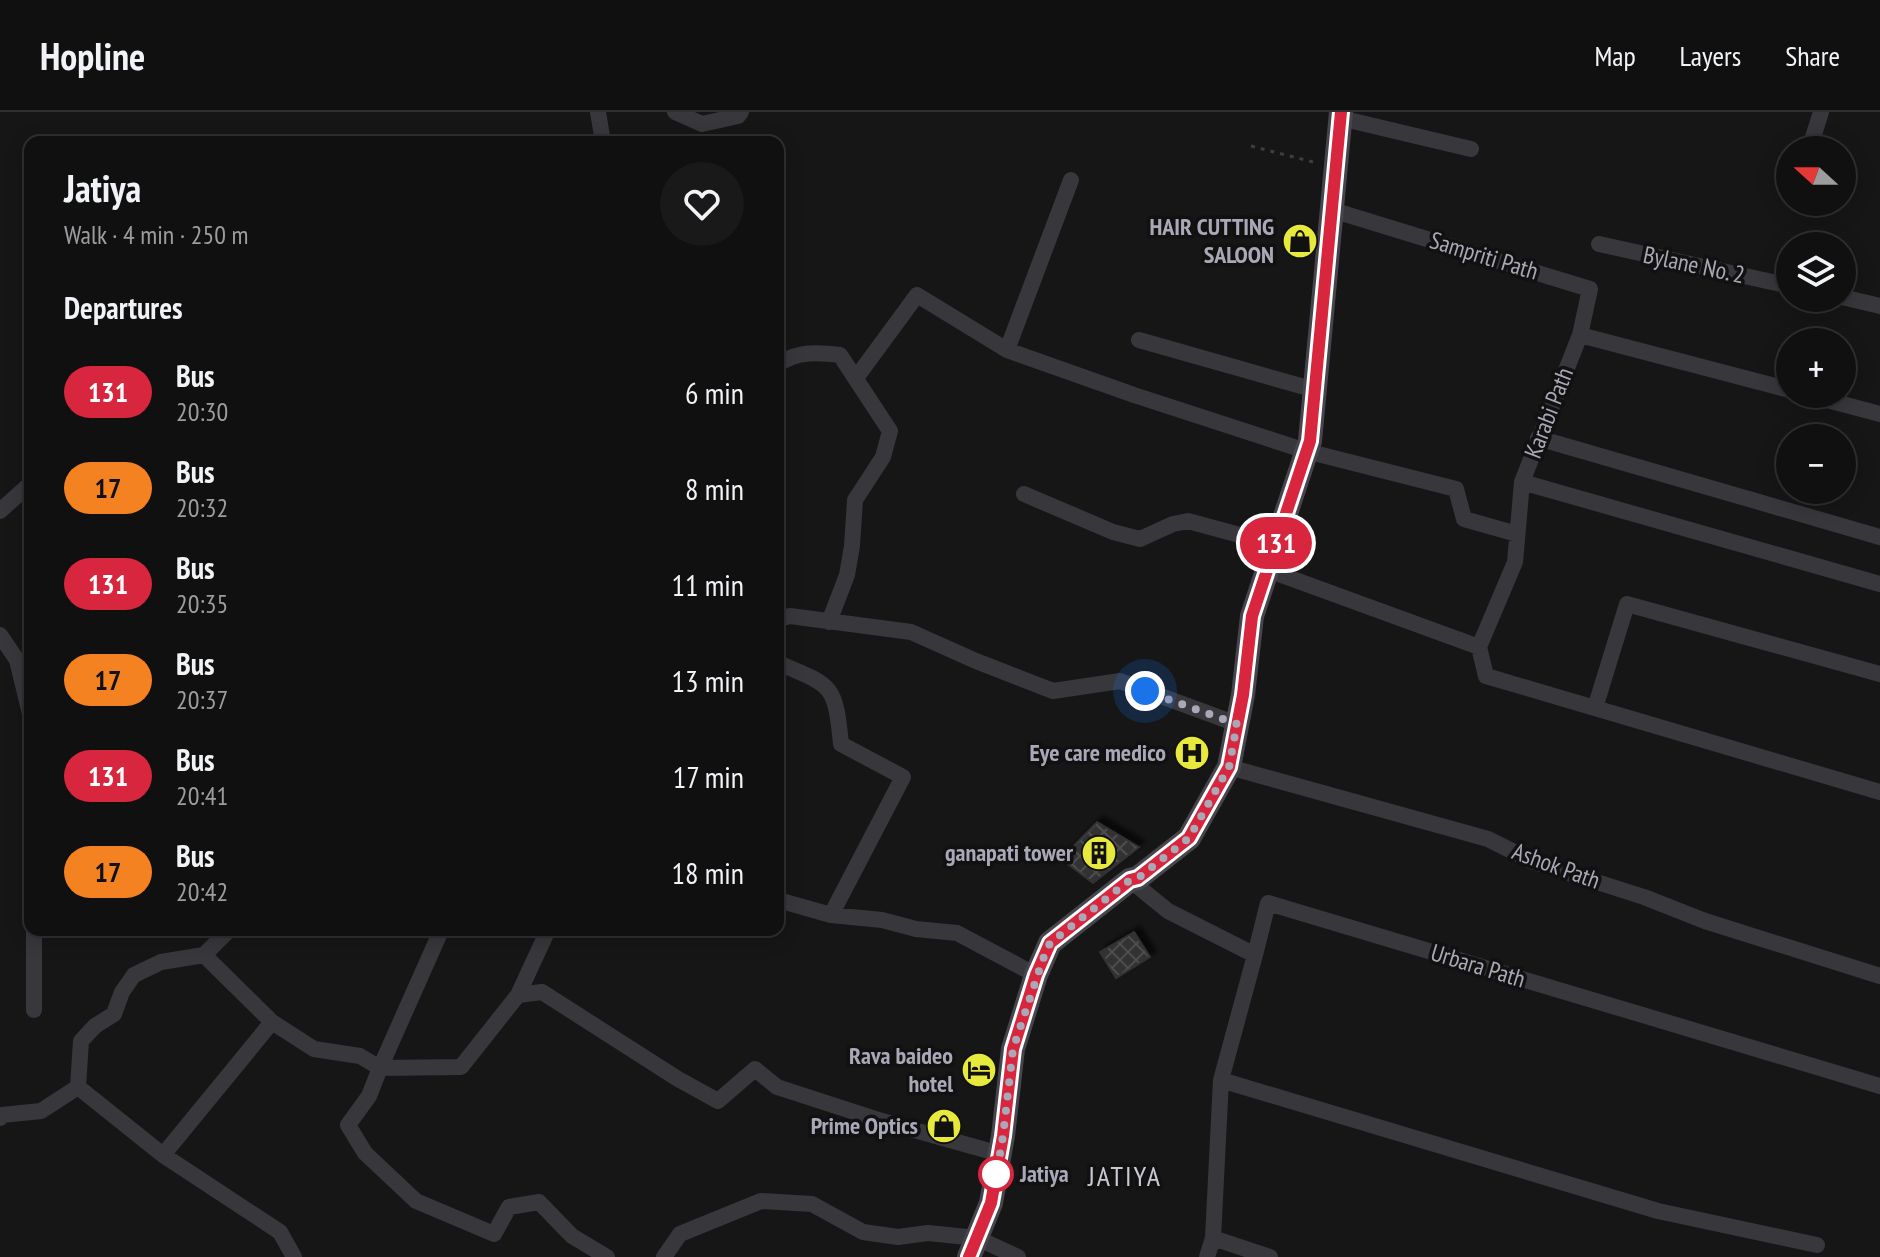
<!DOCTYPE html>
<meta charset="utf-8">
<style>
:root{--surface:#101011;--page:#19191a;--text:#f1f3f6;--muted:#9c9d9f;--line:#303031}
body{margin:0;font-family:"PT Sans Narrow",sans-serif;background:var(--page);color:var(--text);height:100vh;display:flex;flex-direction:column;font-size:30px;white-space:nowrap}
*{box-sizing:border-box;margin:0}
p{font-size:26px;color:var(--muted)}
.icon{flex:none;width:44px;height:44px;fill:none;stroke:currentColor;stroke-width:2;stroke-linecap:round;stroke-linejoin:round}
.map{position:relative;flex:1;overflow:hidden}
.side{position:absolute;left:24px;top:24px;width:760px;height:800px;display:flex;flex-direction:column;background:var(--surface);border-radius:16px;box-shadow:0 4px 20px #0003,0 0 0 2px var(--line)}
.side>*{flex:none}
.badge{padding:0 16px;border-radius:26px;font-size:28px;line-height:52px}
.needle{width:52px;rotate:291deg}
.buttons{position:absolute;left:1776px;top:24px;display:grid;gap:16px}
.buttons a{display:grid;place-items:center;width:80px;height:80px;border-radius:50%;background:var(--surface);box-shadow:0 4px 20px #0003,0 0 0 2px var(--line);font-size:40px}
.you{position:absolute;width:40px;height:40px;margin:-20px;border:6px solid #fff;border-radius:50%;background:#1a73e8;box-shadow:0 0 0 12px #1a73e833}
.map>.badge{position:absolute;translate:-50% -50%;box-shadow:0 0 0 4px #fff}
h2{padding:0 40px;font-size:30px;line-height:72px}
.round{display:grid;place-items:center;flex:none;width:84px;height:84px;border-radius:42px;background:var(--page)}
.headline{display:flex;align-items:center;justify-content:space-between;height:136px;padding:0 40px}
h1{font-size:38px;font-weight:800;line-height:60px}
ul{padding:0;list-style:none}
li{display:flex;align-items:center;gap:24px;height:96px;padding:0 40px}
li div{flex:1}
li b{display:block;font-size:30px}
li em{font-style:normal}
li .badge{min-width:88px;font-weight:700;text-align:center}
header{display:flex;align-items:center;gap:48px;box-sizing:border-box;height:112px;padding:0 40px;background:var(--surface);border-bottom:2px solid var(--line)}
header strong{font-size:38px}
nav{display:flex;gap:44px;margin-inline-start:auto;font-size:28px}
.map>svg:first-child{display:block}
</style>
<header>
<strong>Hopline</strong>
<nav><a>Map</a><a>Layers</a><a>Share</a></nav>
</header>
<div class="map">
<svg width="1880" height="1145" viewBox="0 0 1880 1145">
<defs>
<pattern id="building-cross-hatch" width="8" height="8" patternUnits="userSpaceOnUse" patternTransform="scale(2)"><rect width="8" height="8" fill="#323133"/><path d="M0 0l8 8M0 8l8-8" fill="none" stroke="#4d4c4e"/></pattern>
<filter id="shadow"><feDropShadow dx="6" dy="-6" stdDeviation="2" flood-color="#0009"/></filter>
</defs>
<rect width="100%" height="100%" fill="#161617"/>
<path fill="url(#building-cross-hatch)" stroke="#313033" stroke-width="2" filter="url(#shadow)" d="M1097,710L1139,735L1093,771L1061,747Z
M1134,820L1150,845L1116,866L1100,840Z"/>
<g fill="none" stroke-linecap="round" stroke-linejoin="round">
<path stroke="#3d3d43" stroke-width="3" stroke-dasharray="4 6" stroke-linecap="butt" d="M1251,34L1317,51"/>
<path stroke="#38373c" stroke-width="16" d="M598,0L603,30
M675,0L702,12L738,4L741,0
M1340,6L1471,37
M1809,38L1821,0
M1332,98L1590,177L1580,223
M1599,132L1790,174
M1842,185L1880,194
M1139,228L1315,278
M1007,238L1134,283L1306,339L1456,377L1464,407L1517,422
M778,252C798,239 818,240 840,243L890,319L883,345L855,388L852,434L847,463L829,510
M856,266L917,183L1007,238L1071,68
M1790,278L1580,223L1522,370L1880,472
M1805,282L1880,302
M1538,326L1880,425
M1024,382L1113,420L1140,427L1173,412L1188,409L1276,433
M0,399L30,372
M1268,458L1479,535L1486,564L1880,680
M778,507L790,504L911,520L976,549L1053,579L1120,569L1237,612
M0,523L17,548L30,602
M1479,535L1515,450L1522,370
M778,551C833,574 835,572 841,632L903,665L831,803
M1595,596L1627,492L1880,562
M1229,655L1488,727L1534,750L1644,785L1705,809L1880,864
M1130,768L1168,799L1255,843L1268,791L1880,974
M778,788L831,803L882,808L916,817L957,821L1036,863
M229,818L204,843L272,910
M440,821L380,956L461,955L518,883L542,880L678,967L718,989L755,957L777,975L882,1009L1000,1042
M1255,843L1221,968L1658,1099L1817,1133
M518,883L548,818
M34,898V818
M78,975L81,929L95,914L114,902L122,880L134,863L161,850L204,843
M0,1006L2,1003L41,999L78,975L163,1043L272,910L314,937L360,944L380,956L369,984L348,1013L365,1041L416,1089L494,1122L509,1095L539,1090L572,1124L607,1145
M163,1043L280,1120L294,1145
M1213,1126L1270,1145
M664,1145L680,1122L761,1089L812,1092L863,1120L898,1125L928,1121L977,1126L1018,1145
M1207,1145L1213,1126L1221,968"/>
<path stroke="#46454c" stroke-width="24" d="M969,1145L991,1091L1003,1024L1013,937L1036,863L1050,831L1130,768L1138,766L1189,726L1229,655L1243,583L1252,504L1310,329L1341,0"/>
</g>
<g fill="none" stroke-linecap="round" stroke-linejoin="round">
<defs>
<path id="line" d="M969,1145L991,1091L1003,1024L1013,937L1036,863L1050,831L1130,768L1138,766L1189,726L1229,655L1243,583L1252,504L1310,329L1341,0"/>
</defs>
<use href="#line" stroke="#fff" stroke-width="18"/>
<use href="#line" stroke="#d7263d" stroke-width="12"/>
<path stroke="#a9a8b7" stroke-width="8" stroke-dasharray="0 14.4" d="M996,1062V1066L1003,1024L1013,937L1043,847L1050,831L1130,768L1138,766L1189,726L1229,655L1237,612L1145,579"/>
</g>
<defs>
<symbol id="shop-disc" viewBox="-11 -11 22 22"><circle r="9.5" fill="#e7e93c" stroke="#111112"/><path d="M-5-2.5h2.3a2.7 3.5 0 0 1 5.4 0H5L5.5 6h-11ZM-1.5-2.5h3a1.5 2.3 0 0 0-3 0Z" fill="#111"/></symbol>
<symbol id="hospital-disc" viewBox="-11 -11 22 22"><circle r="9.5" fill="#e7e93c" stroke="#111112"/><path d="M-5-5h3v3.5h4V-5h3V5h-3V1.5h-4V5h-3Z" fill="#111"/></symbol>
<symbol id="building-disc" viewBox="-11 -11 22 22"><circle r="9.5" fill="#e7e93c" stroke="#111112"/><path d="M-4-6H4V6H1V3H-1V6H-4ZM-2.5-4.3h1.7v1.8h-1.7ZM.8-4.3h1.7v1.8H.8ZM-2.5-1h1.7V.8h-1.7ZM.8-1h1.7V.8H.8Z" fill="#111"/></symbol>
<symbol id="hotel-disc" viewBox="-11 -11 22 22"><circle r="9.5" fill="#e7e93c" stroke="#111112"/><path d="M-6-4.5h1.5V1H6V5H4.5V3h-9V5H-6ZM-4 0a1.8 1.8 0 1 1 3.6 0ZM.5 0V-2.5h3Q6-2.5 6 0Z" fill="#111"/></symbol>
</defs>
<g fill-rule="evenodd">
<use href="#shop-disc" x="1280" y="109" width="40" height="40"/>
<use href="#hospital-disc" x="1172" y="621" width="40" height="40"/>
<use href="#building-disc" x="1079" y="721" width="40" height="40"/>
<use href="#hotel-disc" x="959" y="938" width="40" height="40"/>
<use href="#shop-disc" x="924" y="994" width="40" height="40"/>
</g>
<circle fill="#fff" stroke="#d7263d" stroke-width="4" cx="996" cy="1062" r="16"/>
<g text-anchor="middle" stroke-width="7" stroke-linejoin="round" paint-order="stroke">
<g font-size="24" font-weight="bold" fill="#a9a8b7" stroke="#111112" text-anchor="end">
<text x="1274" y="123">HAIR CUTTING<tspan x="1274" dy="28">SALOON</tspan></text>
<text x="1166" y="649">Eye care medico</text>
<text x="1073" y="749">ganapati tower</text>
<text x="953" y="952">Rava baideo<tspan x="953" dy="28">hotel</tspan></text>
<text x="918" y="1022">Prime Optics</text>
</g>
<g font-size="24" fill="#a9a8b7" stroke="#111112">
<text transform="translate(1484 144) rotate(17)" y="8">Sampriti Path</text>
<text transform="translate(1694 153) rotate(12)" y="8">Bylane No. 2</text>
<text transform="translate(1549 301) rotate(-69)" y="8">Karabi Path</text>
<text transform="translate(1556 754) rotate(20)" y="8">Ashok Path</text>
<text transform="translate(1478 854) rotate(17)" y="8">Urbara Path</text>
</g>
<g font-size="24" font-weight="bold" fill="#a9a8b7" stroke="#111112" text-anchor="start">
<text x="1020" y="1070">Jatiya</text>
</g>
<g font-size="28" letter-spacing="2" fill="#cac9d3" stroke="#111112">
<text x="1125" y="1074">JATIYA</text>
</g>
</g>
</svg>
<div class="buttons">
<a><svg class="needle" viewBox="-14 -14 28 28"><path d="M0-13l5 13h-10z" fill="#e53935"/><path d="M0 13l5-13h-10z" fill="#9c9d9f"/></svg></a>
<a><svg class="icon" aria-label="layers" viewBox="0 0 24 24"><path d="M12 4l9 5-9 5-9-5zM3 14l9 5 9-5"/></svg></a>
<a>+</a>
<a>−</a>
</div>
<div class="you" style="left:1145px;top:579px"></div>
<b class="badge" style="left:1276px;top:431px;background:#d7263d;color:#fff">131</b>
<section class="side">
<div class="headline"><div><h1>Jatiya</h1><p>Walk · 4 min · 250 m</p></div><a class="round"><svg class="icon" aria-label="heart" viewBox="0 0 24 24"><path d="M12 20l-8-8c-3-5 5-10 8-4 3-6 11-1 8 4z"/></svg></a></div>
<h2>Departures</h2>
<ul>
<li><span class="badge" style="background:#d7263d;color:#fff">131</span><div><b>Bus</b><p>20:30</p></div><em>6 min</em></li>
<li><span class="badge" style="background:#f58220;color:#111">17</span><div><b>Bus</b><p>20:32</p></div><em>8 min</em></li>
<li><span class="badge" style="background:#d7263d;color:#fff">131</span><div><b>Bus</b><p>20:35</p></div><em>11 min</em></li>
<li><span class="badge" style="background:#f58220;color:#111">17</span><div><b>Bus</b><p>20:37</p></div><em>13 min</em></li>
<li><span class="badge" style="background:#d7263d;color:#fff">131</span><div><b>Bus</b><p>20:41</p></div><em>17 min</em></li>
<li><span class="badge" style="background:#f58220;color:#111">17</span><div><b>Bus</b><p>20:42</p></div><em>18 min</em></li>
</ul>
</section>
</div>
